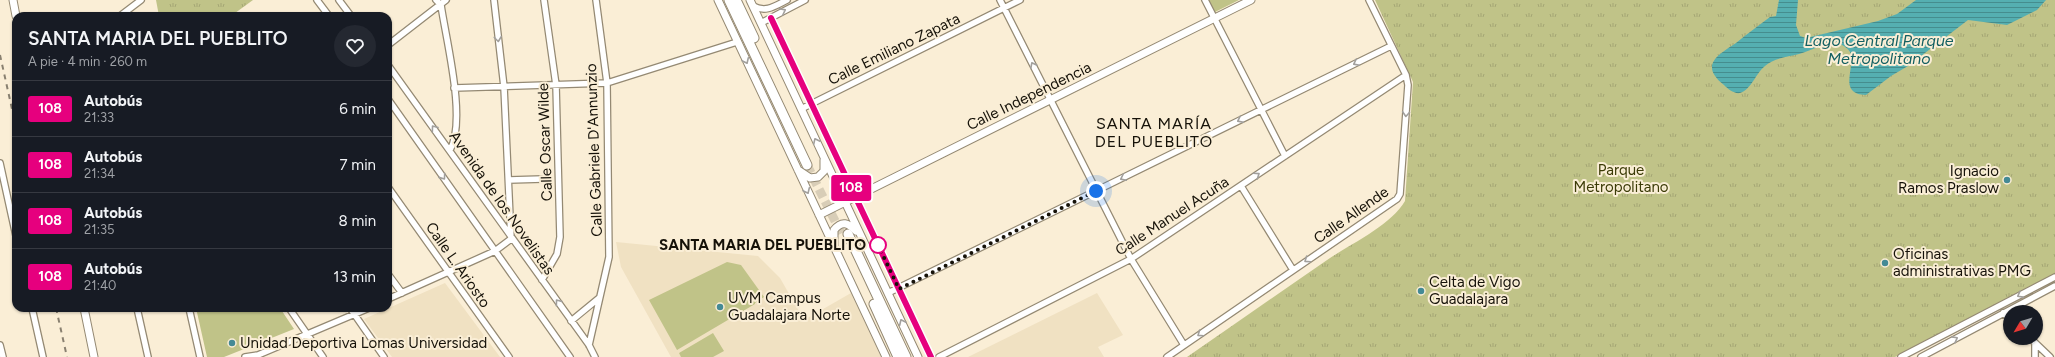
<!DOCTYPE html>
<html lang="es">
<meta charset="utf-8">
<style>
:root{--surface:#171b24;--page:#242831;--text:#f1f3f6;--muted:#9ea1a6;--line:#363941}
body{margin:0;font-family:Figtree,sans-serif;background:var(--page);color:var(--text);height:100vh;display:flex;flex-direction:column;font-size:15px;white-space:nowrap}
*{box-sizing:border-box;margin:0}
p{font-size:13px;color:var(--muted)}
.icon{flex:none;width:22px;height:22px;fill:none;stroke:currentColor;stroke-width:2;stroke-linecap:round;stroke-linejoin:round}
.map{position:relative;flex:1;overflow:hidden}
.details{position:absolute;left:12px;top:12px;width:380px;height:300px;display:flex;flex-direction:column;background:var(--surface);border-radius:12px;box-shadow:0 1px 3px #0004}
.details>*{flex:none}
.badge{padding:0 8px;border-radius:3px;font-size:14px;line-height:26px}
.needle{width:26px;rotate:232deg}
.fabs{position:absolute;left:2003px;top:305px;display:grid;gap:8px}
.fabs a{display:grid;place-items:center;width:40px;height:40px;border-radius:50%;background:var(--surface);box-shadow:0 1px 3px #0004;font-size:20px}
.you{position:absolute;width:20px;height:20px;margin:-10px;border:3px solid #fff;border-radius:50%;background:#1a73e8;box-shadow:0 0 0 6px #1a73e833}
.map>.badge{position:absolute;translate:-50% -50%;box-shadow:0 0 0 2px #fff}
.round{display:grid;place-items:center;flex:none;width:42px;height:42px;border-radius:21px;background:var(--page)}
.overview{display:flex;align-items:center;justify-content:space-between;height:68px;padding:0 16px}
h1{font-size:19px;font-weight:600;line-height:30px}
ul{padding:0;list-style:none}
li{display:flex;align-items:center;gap:12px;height:56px;padding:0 16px;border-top:1px solid var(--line)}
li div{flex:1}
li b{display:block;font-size:15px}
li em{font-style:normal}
li .badge{min-width:44px;font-weight:700;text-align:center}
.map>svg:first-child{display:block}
</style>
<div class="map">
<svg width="2055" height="357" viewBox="0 0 2055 357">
<defs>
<pattern id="park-tufts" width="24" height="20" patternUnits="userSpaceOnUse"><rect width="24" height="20" fill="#c0c388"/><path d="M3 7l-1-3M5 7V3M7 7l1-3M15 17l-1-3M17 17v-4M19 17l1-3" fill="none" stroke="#a4a674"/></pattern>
<pattern id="water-rules" width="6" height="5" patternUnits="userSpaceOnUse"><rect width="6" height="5" fill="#55afb1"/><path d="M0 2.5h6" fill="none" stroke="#458d8e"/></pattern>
</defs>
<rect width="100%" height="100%" fill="#faeed6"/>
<path fill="#f0e1c2" d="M616,242L758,256L780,278L804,320L851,293L881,357H671L621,267Z
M445,283L500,357H392L364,319Z
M1097,293L1123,335L1098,347L1104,357H968Z"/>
<path fill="#c0c388" d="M1208,0H1239L1215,12Z
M727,262L741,265L764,297L755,303V304L677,350L649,300Z
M196,308H280L294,329L224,357H207Z
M713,333L724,351L713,357H681L679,353Z"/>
<path fill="url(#park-tufts)" d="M156,0H253L231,16H159Z
M1375,0H2055V274L1895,357H1187C1235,324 1282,291 1330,258C1353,243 1392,224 1405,201L1413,82Z"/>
<path fill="url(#water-rules)" d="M1779,0H1798L1796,25L1800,36L1806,38L1878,21L1897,14L1916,0H2046L2037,10L2007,25L1968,20L1908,66L1891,76L1866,95C1836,94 1857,65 1850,52C1847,47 1842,45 1837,42C1823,44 1812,50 1799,54C1788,57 1774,58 1765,66C1756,73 1751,90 1740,93C1734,94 1728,89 1724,85C1699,65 1718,55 1736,43C1747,34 1759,25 1770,17L1776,16Z"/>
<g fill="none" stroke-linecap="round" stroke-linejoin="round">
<path stroke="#d8cdb7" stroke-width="9" stroke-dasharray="9 4.5" stroke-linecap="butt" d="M807,165L843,237"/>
<defs>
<path id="minor" d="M317,0L329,16
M339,0L351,16
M436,0L441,5C446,40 467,120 450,150
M1000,0L1131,259L1184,345
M1205,0L1285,156
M753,6C766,13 775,6 787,0
M120,16L141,0
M771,18L931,357
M761,23L805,0
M388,45L446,0
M388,65L589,345L595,357
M454,88L607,83L737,42
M388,99L570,357
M801,109L1020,0
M0,163L16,236
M509,180L543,179
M1241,186L1293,270
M388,187L509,357
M388,274L402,293
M542,280L557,254L560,237L556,85L544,0
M888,293L1391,46
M388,299L495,251L511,239L504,87L494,0
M32,308L43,357
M137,308L148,357
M189,308L200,357
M289,308L323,357
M350,308L384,357
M2003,313L2010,319
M571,321L599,298
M2030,338L2050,357
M0,345L3,357
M589,345L609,257L607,83L596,0
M245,357L258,355L369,308
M939,357L1131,259L1406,75
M1167,357L1397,199L1400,194L1408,85L1406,75L1369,0
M1901,357L2055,277
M1921,357L2055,286
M2035,357V343"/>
<path id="tertiary" d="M13,0L16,16
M718,0L886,357
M750,0L918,357
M798,170L810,178L818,177L824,171V160
M819,215L1251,0
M834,245V230C842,220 848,223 856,231
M84,308L94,357"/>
<path id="trunk" d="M729,0L807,165
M736,0L754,38
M848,234L906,357
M874,304L898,357"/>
</defs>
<use href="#minor" stroke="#948973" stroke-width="8"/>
<use href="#tertiary" stroke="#948973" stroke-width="9"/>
<use href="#trunk" stroke="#948973" stroke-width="11"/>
<use href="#minor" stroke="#fff" stroke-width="5.5"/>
<use href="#tertiary" stroke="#fff" stroke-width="7"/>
<use href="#trunk" stroke="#fff" stroke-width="9"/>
<path stroke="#898070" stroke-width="2" stroke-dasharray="5 5" stroke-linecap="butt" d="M0,55L16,127
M56,308L67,357"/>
</g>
<defs><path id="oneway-chevron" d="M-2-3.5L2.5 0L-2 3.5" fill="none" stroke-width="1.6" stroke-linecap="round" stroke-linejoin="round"/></defs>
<g stroke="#a2a09d">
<use href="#oneway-chevron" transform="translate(783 11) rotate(-27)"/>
<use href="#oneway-chevron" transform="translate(498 39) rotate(83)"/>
<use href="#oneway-chevron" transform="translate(746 61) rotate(65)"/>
<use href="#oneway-chevron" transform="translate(1356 63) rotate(154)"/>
<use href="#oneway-chevron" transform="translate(1033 65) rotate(-117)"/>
<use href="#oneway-chevron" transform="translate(1406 114) rotate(94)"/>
<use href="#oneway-chevron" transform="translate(1240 120) rotate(154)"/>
<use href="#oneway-chevron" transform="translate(434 128) rotate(-126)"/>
<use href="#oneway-chevron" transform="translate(816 141) rotate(-115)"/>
<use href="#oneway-chevron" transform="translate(1257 175) rotate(-34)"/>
<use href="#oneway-chevron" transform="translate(443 177) rotate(55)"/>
<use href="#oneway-chevron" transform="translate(1123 178) rotate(154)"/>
<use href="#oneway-chevron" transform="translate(807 191) rotate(65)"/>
<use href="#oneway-chevron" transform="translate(1307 260) rotate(146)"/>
<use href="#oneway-chevron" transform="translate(2020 295) rotate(152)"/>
<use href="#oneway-chevron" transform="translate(558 302) rotate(-126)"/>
<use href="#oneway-chevron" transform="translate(902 322) rotate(-115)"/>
<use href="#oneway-chevron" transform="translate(1200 334) rotate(146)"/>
<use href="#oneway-chevron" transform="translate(1955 339) rotate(-28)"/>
</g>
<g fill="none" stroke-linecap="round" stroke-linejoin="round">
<defs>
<path id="line" d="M771,18L931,357"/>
</defs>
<use href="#line" stroke="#fff" stroke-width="9"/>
<use href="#line" stroke="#e6007e" stroke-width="6"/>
<path stroke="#161209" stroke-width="4" stroke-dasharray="0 7.2" d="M878,245L899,289L1096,191"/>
</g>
<g fill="#448a95" stroke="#faeed6" stroke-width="1.5">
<circle cx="2007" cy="180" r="4"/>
<circle cx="1885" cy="263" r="4"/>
<circle cx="1421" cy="291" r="4"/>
<circle cx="720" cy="307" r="4"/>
<circle cx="232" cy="343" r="4"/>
</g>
<circle fill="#fff" stroke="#e6007e" stroke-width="2" cx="878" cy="245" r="8"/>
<g text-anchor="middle" stroke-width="4" stroke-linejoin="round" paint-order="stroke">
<g font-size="15" fill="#161209" stroke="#faeed6">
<text transform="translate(894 49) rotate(-26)" y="5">Calle Emiliano Zapata</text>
<text transform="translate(1029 96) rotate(-26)" y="5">Calle Independencia</text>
<text transform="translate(545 142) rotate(-92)" y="5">Calle Oscar Wilde</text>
<text transform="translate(594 150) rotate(-92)" y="5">Calle Gabriele D'Annunzio</text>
<text transform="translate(502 203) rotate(55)" y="5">Avenida de los Novelistas</text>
<text transform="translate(1351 215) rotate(-35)" y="5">Calle Allende</text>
<text transform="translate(1172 216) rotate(-33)" y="5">Calle Manuel Acuña</text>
<text transform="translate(458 265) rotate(55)" y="5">Calle L. Ariosto</text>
</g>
<g font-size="15" fill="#3b3b07" stroke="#faeed6">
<text x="1621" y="175">Parque<tspan x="1621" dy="17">Metropolitano</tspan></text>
</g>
<g font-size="15" fill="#161209" stroke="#faeed6" text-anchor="start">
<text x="1999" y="176" text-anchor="end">Ignacio<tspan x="1999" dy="17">Ramos Praslow</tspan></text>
<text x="1893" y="259">Oficinas<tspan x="1893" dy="17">administrativas PMG</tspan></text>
<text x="1429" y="287">Celta de Vigo<tspan x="1429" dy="17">Guadalajara</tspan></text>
<text x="728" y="303">UVM Campus<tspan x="728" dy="17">Guadalajara Norte</tspan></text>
<text x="240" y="348">Unidad Deportiva Lomas Universidad</text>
</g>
<g font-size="15" font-weight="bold" fill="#161209" stroke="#faeed6" text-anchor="end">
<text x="866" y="250">SANTA MARIA DEL PUEBLITO</text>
</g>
<g font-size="16" font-style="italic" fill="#146062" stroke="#faeed6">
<text x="1879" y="46">Lago Central Parque<tspan x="1879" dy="18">Metropolitano</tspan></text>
</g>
<g font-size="16" letter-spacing="1" fill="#161209" stroke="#faeed6">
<text x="1154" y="129">SANTA MARÍA<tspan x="1154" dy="18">DEL PUEBLITO</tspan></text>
</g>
</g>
</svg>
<div class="fabs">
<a><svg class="needle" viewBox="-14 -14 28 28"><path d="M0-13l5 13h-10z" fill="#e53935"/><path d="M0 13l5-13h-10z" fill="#9ea1a6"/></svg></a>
</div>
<div class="you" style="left:1096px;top:191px"></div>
<b class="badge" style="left:851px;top:188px;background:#e6007e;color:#fff">108</b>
<section class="details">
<div class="overview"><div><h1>SANTA MARIA DEL PUEBLITO</h1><p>A pie · 4 min · 260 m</p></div><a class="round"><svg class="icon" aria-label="heart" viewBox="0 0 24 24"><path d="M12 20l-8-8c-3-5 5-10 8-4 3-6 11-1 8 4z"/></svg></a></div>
<ul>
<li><span class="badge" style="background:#e6007e;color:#fff">108</span><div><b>Autobús</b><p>21:33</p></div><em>6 min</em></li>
<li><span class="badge" style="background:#e6007e;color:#fff">108</span><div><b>Autobús</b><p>21:34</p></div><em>7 min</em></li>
<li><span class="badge" style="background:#e6007e;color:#fff">108</span><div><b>Autobús</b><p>21:35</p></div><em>8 min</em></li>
<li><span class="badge" style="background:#e6007e;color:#fff">108</span><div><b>Autobús</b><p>21:40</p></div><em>13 min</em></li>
</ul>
</section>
</div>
